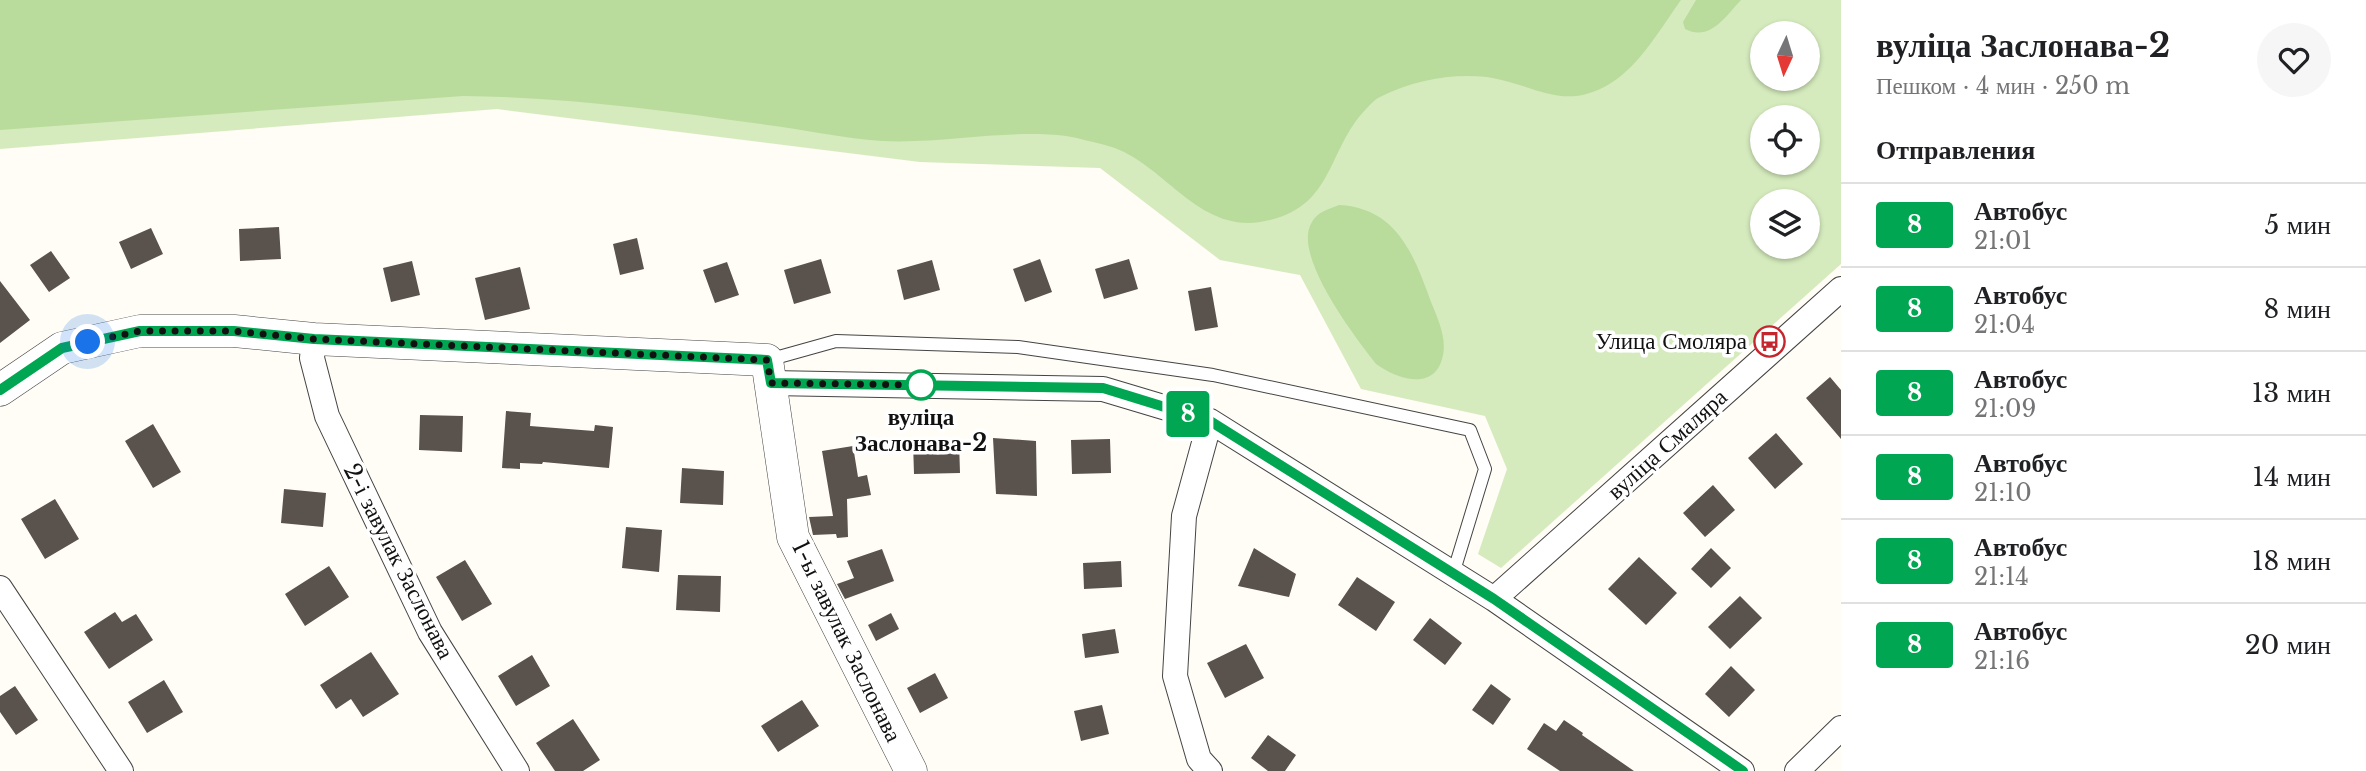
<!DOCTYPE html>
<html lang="ru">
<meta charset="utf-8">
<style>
:root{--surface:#fff;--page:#f6f6f6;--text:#202124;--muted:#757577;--line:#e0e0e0}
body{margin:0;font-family:"Libre Baskerville",serif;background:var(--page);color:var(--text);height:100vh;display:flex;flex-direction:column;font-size:26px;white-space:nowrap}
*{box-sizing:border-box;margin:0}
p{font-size:23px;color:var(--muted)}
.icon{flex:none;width:38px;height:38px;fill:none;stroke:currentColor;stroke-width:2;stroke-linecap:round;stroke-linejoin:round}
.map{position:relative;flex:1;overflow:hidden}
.drawer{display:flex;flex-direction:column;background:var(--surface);width:525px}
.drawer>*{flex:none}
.badge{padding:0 14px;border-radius:5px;font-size:24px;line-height:46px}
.needle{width:46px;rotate:184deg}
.buttons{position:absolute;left:1750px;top:21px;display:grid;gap:14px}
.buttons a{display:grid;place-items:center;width:70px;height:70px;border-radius:50%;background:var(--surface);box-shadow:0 2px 5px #0004;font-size:35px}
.you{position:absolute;width:35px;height:35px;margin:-18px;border:5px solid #fff;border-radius:50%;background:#1a73e8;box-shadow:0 0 0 10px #1a73e833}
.map>.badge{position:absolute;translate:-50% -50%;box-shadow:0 0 0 4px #fff}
h2{padding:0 35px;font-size:26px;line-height:63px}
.round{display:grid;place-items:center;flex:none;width:74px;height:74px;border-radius:37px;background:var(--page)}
.headline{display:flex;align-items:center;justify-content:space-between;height:119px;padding:0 35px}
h1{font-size:33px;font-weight:700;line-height:52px}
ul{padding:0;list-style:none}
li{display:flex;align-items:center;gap:21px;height:84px;padding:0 35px;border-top:2px solid var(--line)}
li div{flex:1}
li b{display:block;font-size:26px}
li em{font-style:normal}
li .badge{min-width:77px;font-weight:700;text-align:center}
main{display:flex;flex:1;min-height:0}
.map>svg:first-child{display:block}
</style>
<main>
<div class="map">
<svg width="1841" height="771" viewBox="0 0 1841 771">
<rect width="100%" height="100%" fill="#fffdf5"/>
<path fill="#d5ebbd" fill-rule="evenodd" d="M0,0H1841V264L1501,568L1478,554L1507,469L1485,416L1361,389L1300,275L1220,260L1100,168L920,162L497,109L0,149ZM1762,33H1808V79H1762ZM1762,117H1808V163H1762ZM1762,201H1808V247H1762Z"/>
<path fill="#b9dc9c" d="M0,0H1681C1661,28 1640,65 1611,83C1563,113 1535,84 1487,77C1452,73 1414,80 1382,96C1375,99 1371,104 1366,109C1325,152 1335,210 1260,222C1195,232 1162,159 1105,145C1092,142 1079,138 1066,136C1005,129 943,144 882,141C842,138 801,129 761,124C660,110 566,97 463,96L0,130Z
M1696,0H1741C1726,16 1710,42 1685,29L1683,22Z
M1339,205C1397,208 1414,255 1431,302C1438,319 1448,340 1442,359C1433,392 1395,378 1376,364C1355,337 1291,254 1312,222C1317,212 1329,209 1339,205Z"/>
<path fill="#5a524d" d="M279,227L281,259L240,261L239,229Z
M151,228L163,254L131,269L119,242Z
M637,238L644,269L620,275L613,244Z
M51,251L70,278L49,292L30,265Z
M821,259L831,293L794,304L784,270Z
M1040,259L1052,292L1025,302L1013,269Z
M1129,259L1138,289L1104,299L1095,269Z
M932,260L940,290L904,300L897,270Z
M412,261L420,295L391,302L383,268Z
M727,262L739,295L715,303L703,270Z
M520,267L530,309L485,320L475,278Z
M0,281L30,320L0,343Z
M1211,287L1218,327L1195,331L1188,291Z
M1830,377L1841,390V439L1806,398Z
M506,411L531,413L530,426L594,431L595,425L613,427L609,468L543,462L542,464L520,463V469L502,468Z
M420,415L463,416L462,452L419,450Z
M153,424L181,472L153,488L125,441Z
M1776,433L1803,464L1775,489L1748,458Z
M993,438L1036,441L1037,496L996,494Z
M1110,439L1111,473L1072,474L1071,440Z
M959,441L960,473L914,474L913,442Z
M853,446L858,477L867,475L871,495L847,499L848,537L837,538L836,534L813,535L809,517L833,516L822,451Z
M682,468L724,471L723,505L680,503Z
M1713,485L1735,510L1705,537L1683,513Z
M284,489L326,493L323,527L281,523Z
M55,499L79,539L45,559L21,519Z
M626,527L662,530L659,572L622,568Z
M1254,548L1296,574L1289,597L1238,586Z
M1711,548L1731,568L1711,588L1691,569Z
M882,549L894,581L845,599L837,584L854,578L847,561Z
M1639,557L1677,593L1646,625L1608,589Z
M465,560L492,604L462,621L436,577Z
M1121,561L1122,587L1084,589L1083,563Z
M329,566L349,597L305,626L285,594Z
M678,575L721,576L720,612L676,610Z
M1357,577L1395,602L1376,631L1338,605Z
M1740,596L1762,618L1730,649L1708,627Z
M115,612L122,622L136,614L153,640L109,669L84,632Z
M891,613L899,629L876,641L868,625Z
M1430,618L1462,643L1445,665L1413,640Z
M1115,629L1119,653L1085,658L1082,634Z
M1246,644L1264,678L1225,698L1207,663Z
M371,652L399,694L363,717L351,699L336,709L320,685Z
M532,655L550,686L516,706L498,676Z
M1731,666L1755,690L1729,717L1705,694Z
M935,673L948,698L920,713L907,688Z
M164,680L183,712L147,733L128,702Z
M1491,684L1511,699L1493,725L1472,710Z
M15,686L38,720L16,735L0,712V696Z
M802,700L819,726L778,752L761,726Z
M1102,705L1109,734L1081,741L1074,711Z
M573,719L600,760L583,771H555L536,743Z
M1564,720L1583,733L1582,735L1634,771H1560L1527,749L1544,723L1556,731Z
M1268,735L1296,755L1285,771H1268L1251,758Z"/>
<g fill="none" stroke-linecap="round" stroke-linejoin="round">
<defs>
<path id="service" d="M768,360L836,341L1018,347L1213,375L1470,430L1485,469L1453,574"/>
<path id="minor" d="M314,339L312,358L327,416L430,632L517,771
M771,383L1103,389L1210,421L1494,599L1742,771
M0,588L121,771
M1494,599L1841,289
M1210,771L1199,759L1175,676L1184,516L1210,421
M1797,771L1841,728"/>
<path id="tertiary" d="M0,390L62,348L140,331H234L314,339L767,360L793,537L911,771"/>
</defs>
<use href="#service" stroke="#444" stroke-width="14"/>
<use href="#minor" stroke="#444" stroke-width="26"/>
<use href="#tertiary" stroke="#444" stroke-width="33"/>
<use href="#service" stroke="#fff" stroke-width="12"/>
<use href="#minor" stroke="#fff" stroke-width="24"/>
<use href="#tertiary" stroke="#fff" stroke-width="32"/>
</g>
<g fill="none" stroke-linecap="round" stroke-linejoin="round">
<defs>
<path id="line" d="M0,390L62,348L140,331H234L314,339L767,360L771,383L1103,388L1210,421L1494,599L1743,771"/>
</defs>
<use href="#line" stroke="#fff" stroke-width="16"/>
<use href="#line" stroke="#00a651" stroke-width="10"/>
<path stroke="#111" stroke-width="7" stroke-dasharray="0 12.6" d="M88,342L140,331H234L314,339L767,360L771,383L921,385"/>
</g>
<defs>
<symbol id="bus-ring" viewBox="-11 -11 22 22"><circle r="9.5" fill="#fff" stroke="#c4262e" stroke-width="1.5"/><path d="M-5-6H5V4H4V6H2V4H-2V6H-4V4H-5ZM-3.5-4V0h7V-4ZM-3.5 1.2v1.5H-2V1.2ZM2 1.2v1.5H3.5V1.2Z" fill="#c4262e"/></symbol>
</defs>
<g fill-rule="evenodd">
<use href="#bus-ring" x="1752" y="324" width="35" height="35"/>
</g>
<circle fill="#fff" stroke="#00a651" stroke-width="3.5" cx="921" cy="385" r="14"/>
<g text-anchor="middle" stroke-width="7" stroke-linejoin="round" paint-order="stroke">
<g font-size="23" fill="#111" stroke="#fff" text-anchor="end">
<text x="1747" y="349">Улица Смоляра</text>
</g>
<g font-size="23" font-weight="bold" fill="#111" stroke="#fff">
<text x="921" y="425">вуліца<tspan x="921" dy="26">Заслонава-2</tspan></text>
</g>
<g font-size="23" fill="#111" stroke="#fff">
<text transform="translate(1667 444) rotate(-42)" y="8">вуліца Смаляра</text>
<text transform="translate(399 561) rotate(63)" y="8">2-і завулак Заслонава</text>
<text transform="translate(847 641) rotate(64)" y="8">1-ы завулак Заслонава</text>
</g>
</g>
</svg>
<div class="buttons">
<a><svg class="needle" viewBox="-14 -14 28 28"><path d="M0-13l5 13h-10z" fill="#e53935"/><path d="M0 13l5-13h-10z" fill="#757577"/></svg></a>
<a><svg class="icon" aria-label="locate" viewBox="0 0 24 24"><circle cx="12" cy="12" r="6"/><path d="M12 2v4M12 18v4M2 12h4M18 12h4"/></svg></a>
<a><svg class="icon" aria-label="layers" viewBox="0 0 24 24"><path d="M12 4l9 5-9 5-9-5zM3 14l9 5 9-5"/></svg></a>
</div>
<div class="you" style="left:88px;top:342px"></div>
<b class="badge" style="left:1188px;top:414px;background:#00a651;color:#fff">8</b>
</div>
<section class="drawer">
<div class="headline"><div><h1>вуліца Заслонава-2</h1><p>Пешком · 4 мин · 250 m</p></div><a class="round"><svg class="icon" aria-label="heart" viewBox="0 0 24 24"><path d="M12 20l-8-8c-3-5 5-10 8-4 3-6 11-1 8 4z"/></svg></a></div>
<h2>Отправления</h2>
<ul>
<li><span class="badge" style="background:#00a651;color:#fff">8</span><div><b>Автобус</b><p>21:01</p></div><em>5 мин</em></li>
<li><span class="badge" style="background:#00a651;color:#fff">8</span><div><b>Автобус</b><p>21:04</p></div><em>8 мин</em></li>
<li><span class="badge" style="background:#00a651;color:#fff">8</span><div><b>Автобус</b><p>21:09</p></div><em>13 мин</em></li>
<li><span class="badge" style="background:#00a651;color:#fff">8</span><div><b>Автобус</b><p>21:10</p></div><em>14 мин</em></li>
<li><span class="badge" style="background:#00a651;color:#fff">8</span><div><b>Автобус</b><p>21:14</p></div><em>18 мин</em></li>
<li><span class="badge" style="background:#00a651;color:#fff">8</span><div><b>Автобус</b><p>21:16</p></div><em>20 мин</em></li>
</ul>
</section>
</main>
